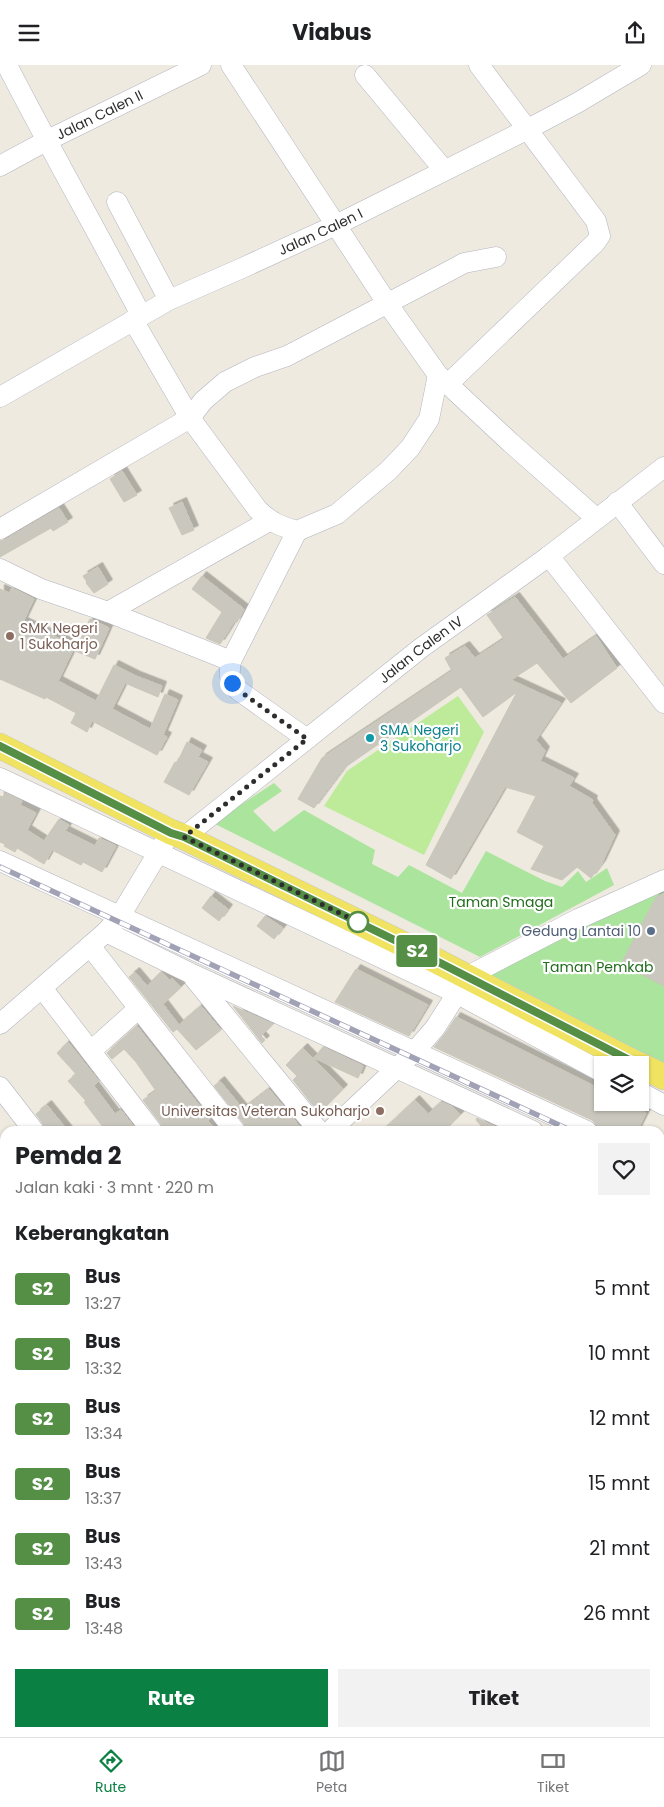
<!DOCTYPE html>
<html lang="id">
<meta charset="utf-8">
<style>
:root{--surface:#fff;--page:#f2f2f2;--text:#202124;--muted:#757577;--line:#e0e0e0;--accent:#0b8043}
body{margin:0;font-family:Poppins,sans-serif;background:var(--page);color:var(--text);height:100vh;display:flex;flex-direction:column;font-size:19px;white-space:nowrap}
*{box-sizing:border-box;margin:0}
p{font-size:16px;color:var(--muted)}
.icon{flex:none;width:28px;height:28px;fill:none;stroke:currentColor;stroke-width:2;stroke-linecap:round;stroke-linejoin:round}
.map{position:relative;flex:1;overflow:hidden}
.sheet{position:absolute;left:0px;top:1061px;width:665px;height:611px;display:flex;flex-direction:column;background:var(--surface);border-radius:15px 15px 0 0;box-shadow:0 1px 4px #0004}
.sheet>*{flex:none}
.badge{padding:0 10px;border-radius:4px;font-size:18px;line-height:32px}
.buttons{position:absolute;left:594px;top:991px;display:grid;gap:10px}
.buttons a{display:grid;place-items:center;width:55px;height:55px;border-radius:0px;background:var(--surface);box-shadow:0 1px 4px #0004;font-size:25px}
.you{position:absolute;width:25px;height:25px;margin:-12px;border:4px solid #fff;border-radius:50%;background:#1a73e8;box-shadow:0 0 0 8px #1a73e833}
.map>.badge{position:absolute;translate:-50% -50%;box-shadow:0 0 0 2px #fff}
h2{padding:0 15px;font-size:19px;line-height:45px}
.round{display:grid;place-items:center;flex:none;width:52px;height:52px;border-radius:0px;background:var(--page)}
.headline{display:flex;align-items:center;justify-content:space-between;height:85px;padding:0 15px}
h1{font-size:24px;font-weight:700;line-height:38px}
.button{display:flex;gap:10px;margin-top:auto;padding:10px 15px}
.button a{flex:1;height:58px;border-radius:0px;background:var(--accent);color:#fff;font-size:20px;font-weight:700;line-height:58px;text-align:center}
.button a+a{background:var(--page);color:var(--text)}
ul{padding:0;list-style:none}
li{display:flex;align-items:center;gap:15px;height:65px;padding:0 15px}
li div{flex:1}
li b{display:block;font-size:19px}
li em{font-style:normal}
li .badge{min-width:55px;font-weight:700;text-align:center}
header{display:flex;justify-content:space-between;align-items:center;height:65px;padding:0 15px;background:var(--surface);font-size:22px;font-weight:700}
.tab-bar{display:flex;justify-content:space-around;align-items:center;height:70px;border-top:1px solid var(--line);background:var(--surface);font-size:14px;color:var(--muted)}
.tab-bar a{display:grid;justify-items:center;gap:2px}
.tab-bar .active{color:var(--accent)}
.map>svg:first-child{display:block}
</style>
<header><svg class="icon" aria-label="menu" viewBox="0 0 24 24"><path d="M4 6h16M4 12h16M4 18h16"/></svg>Viabus<svg class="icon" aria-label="share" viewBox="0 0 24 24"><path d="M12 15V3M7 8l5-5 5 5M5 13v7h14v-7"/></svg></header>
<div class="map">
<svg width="664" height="1672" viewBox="0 0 664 1672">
<defs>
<filter id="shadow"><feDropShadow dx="4.5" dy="-4.5" stdDeviation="0" flood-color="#0004"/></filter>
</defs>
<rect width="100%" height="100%" fill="#eeeae0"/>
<path fill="#abe49d" d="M274,718L282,726L253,746L274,767L304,745L375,785L372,799L398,812L409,800L462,828L486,786L545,816L562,822L578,806L586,817L607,803L614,820L480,892L213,758Z
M664,824V1003L482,909Z"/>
<path fill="#bdeb99" d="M458,631L484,667L424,790L324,741L347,706Z"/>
<path fill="#cac8be" stroke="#cac6b9" filter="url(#shadow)" d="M122,406L137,430L124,437L110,414Z
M182,437L194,465L182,470L169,443Z
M59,443L68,457L53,466L51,463L0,492V476L6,474Z
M98,502L108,519L94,528L86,518L87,517L83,511Z
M202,511L244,544L239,554L236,558L234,557L220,579L206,573L222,547L192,524Z
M12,523L34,534L23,557L75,581L58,616L96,636L114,600L136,611L162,621L158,632L125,618L112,644L150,664L165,629L178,635L163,670L167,672L157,690L92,656L87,667L71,658L76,648L46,632L45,634L0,614V524L9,528Z
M515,532L563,594L596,571L617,603L571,638L537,598L511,615L561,638L536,675L545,686L540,696L574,713L569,721L593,735L592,738L615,770L601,800L591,813L577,802L562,815L531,804L544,781L517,767L536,731L505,722L451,814L426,800L517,627L483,652L461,622L344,703L314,743L298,734L322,693L452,606L445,593L465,581L475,593L504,574L487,550Z
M90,554L109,563L95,594L75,586Z
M187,677L202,685L198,692L208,697L189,730L164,717L175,697L177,698Z
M5,728L22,736L20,740L36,748L27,765L44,776L59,754L69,760L65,766L95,781L99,773L116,781L102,807L83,797L81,800L52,785L44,799L17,783L15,787L4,781L5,779L0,777V731L3,732Z
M664,828V921L621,899L656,832Z
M211,831L228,844L219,856L202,843Z
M265,851L283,863L274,874L257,861Z
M356,904L428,940L409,971L335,937Z
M135,907L147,921L161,907L170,915L172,913L181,922L163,939L179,960L201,941L221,965L196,985L177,964L173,967L129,912Z
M233,941L273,959L261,971L265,975L262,978Z
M456,952L602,1025V1038H627L646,1048L637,1066H607L598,1062L592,1055L434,982L445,969Z
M137,961L210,1054L208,1056L218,1066H164L161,1059L143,1035L156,1026L136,997L124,984L112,994L107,988Z
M68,977L99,1016L94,1021L115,1049L121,1045L134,1062L128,1066H106L84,1037L86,1036L68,1016L76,1009L57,988Z
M323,982L363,1001L358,1013L314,993Z
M303,983L343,1024L319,1048L293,1015L297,1011L286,1000Z
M220,1016L243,1044L269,1024L301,1063L298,1066H247L244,1059L214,1021Z
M415,1035L428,1049L441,1037L453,1042L460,1050L444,1066H382Z
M47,1040L68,1066H46L43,1059L36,1049Z
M477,1053L500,1064L502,1066H480L483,1063L476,1055Z"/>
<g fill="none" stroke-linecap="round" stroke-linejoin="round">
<defs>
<g id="minor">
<path d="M7,0C50,84 97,166 141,250"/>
<path d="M231,0L387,238L438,310L511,378L596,453"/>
<path d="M365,10L444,105"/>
<path id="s1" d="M0,101L46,76L201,0"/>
<path d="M117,137L169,235"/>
<path d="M133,255L190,353L258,445C272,458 280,461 297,466L337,449L388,406L410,383L429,354L438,310"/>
<path d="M448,319L595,178L600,171L596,156L479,0"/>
<path id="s2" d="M0,332L169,235L240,204L336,160L528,64L577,38L641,0"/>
<path d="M617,437L664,499"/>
<path d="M0,464L190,353L203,336L225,317L255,302L287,291L453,204L464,198L496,192"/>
<path d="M297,466L231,596C229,609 228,615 238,625L307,674"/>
<path d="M549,491L664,638"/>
<path d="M0,504L41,524L108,547L231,596"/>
<path d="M108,547L269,456"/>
<path d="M0,713L456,928L602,1007"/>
<path id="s3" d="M184,772L421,583L549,491L664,402"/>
<path d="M0,796L587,1066"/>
<path d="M106,867L190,908L533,1066"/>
<path d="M90,881L235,1066"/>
<path d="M194,913L319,1066"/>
<path d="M42,923L152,1066"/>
<path d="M0,959L106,867L120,851L164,778"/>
<path d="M91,986L139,943"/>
<path d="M0,1022L34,1066"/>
<path d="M640,1027L664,1040"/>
<path d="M330,1066L415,986L435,963L468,911L578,854L664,815"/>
<path d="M660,1100L664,1102"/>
<path d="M660,1126L664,1127"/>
<path d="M0,1232L5,1239"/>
<path d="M0,1352L5,1358"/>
<path d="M0,1448L5,1453"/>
<path d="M660,1514L664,1511"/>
<path d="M0,1534L5,1540"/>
<path d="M660,1606L664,1603"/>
<path d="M0,1615L5,1620"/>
<path d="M48,1668L53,1672"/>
<path d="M122,1668L126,1672"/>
<path d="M556,1668L560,1672"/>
<path d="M195,1672L200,1668"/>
<path d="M463,1672L469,1668"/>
<path d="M587,1672L592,1668"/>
</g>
<path id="major" d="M0,681L171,767L184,772L419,887L639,1000
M640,1000L664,1012"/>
</defs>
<use href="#minor" stroke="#b3b4c0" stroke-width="21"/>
<use href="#major" stroke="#c8c8c8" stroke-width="26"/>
<use href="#minor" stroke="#fff" stroke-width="20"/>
<use href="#major" stroke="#f1e362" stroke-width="25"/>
<defs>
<path id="rail" d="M0,802L572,1066
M660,1107L664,1109"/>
</defs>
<use href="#rail" stroke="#a2a2b7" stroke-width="5.5"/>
<use href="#rail" stroke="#fff" stroke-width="4" stroke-dasharray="11" stroke-linecap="butt"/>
</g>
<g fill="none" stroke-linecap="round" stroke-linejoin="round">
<defs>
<path id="line" d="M0,681L171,768L184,772L419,887L639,1000"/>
</defs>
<use href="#line" stroke="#fff" stroke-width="11"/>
<use href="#line" stroke="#548f45" stroke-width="8"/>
<path stroke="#2d2d2d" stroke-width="5" stroke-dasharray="0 9" d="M232,618L238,625L307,674L184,772L358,857"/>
</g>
<g fill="#8d6e63" stroke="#fff" stroke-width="2">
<circle cx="10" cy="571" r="5"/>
<circle cx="380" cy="1046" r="5"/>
</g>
<circle fill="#0f9aa8" stroke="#fff" stroke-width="2" cx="370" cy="673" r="5"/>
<circle fill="#fff" stroke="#548f45" stroke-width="2.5" cx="358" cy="857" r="10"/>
<circle fill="#5c6f8a" stroke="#fff" stroke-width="2" cx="651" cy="866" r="5"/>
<g text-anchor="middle" stroke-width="4.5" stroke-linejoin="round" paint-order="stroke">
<g font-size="14" fill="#2d2d2d" stroke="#fff">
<text dy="5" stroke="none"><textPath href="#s1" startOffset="112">Jalan Calen II</textPath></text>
<text dy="5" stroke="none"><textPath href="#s2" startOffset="361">Jalan Calen I</textPath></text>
<text dy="5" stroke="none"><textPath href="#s3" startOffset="302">Jalan Calen IV</textPath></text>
</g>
<g font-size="14" fill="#785e54" stroke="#fff" text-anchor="start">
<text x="20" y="568">SMK Negeri<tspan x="20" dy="16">1 Sukoharjo</tspan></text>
<text x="370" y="1051" text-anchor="end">Universitas Veteran Sukoharjo</text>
</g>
<g font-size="14" fill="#0d838f" stroke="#fff" text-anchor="start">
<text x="380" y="670">SMA Negeri<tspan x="380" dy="16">3 Sukoharjo</tspan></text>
</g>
<g font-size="14" fill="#216c1b" stroke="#fff">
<text x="501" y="842">Taman Smaga</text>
<text x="598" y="907">Taman Pemkab</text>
</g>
<g font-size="14" fill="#4e5e75" stroke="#fff" text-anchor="end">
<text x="641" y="871">Gedung Lantai 10</text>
</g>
</g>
</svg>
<div class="buttons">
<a><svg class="icon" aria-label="layers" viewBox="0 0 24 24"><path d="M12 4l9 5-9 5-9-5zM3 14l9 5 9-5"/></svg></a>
</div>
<div class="you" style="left:232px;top:618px"></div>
<b class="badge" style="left:417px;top:886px;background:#548f45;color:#fff">S2</b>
<section class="sheet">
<div class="headline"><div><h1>Pemda 2</h1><p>Jalan kaki · 3 mnt · 220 m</p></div><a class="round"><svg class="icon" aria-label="heart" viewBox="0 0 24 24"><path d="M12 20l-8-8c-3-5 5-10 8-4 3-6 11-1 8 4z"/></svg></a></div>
<h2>Keberangkatan</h2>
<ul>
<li><span class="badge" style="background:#548f45;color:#fff">S2</span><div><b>Bus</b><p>13:27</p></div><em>5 mnt</em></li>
<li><span class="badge" style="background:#548f45;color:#fff">S2</span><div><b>Bus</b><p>13:32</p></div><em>10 mnt</em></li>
<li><span class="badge" style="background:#548f45;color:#fff">S2</span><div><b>Bus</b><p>13:34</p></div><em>12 mnt</em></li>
<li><span class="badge" style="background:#548f45;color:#fff">S2</span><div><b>Bus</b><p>13:37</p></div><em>15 mnt</em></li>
<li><span class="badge" style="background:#548f45;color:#fff">S2</span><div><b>Bus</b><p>13:43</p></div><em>21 mnt</em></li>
<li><span class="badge" style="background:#548f45;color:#fff">S2</span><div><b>Bus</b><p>13:48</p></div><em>26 mnt</em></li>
</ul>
<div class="button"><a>Rute</a><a>Tiket</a></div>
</section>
</div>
<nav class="tab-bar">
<a class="active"><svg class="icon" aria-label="directions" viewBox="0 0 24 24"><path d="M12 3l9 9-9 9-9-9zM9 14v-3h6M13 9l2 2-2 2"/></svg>Rute</a>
<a><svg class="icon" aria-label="map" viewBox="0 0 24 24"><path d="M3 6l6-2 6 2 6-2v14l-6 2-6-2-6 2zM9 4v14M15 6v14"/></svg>Peta</a>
<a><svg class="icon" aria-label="tickets" viewBox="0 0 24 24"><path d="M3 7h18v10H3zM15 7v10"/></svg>Tiket</a>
</nav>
